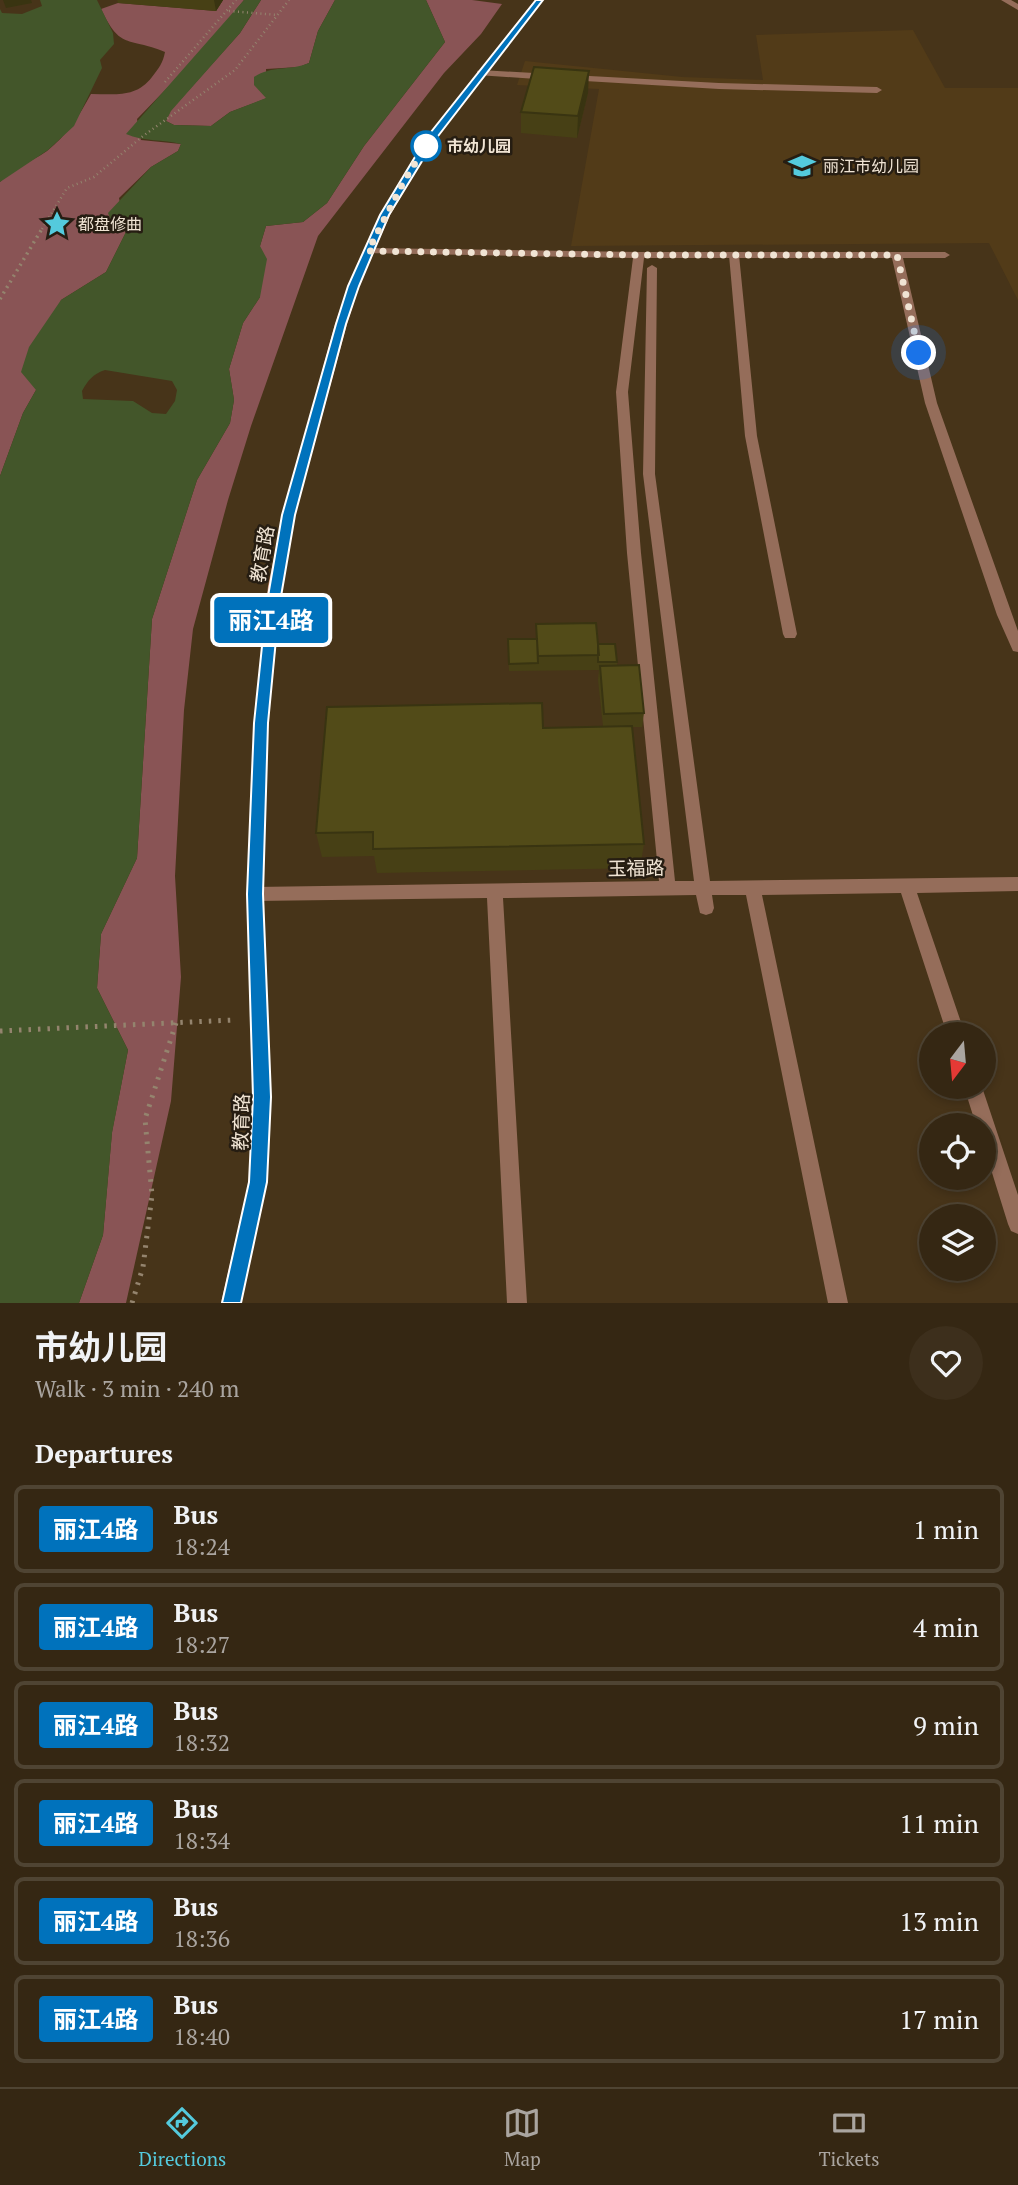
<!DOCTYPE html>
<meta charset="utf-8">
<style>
:root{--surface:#352713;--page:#3d2f1c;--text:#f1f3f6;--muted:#aaa5a0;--line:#4f4433;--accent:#54cadd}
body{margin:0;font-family:"PT Serif","Noto Sans SC",serif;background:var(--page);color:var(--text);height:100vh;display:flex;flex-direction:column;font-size:26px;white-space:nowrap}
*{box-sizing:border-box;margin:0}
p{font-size:23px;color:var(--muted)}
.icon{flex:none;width:38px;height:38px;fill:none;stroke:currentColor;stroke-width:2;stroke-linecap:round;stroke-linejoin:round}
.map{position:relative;height:1303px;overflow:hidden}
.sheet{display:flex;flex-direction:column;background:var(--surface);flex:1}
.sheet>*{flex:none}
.badge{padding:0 14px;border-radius:5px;font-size:24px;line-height:46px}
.needle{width:46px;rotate:196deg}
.buttons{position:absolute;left:919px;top:1022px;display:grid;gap:14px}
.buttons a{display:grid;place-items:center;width:77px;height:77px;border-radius:50%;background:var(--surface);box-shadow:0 4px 10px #0003,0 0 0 2px var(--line);font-size:35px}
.you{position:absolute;width:35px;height:35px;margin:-18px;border:5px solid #fff;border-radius:50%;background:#1a73e8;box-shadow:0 0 0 10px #1a73e833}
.map>.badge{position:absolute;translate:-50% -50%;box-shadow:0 0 0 4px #fff}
h2{padding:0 35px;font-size:26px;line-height:63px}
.round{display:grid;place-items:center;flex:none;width:74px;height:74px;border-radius:37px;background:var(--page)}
.headline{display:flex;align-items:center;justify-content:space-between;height:119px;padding:0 35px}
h1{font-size:33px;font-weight:700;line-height:52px}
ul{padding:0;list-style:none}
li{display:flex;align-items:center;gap:21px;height:88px;margin:0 14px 10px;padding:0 21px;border:4px solid var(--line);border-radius:10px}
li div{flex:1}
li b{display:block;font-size:26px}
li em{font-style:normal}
li .badge{min-width:77px;font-weight:700;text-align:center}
.menu{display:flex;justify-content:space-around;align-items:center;height:98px;border-top:2px solid var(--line);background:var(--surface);font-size:19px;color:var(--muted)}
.menu a{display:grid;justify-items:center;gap:4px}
.menu .selected{color:var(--accent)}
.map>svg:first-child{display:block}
</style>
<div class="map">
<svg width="1018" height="1303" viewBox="0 0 1018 1303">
<rect width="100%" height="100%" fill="#473419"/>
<path fill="#523b18" d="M913,30L945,88H1018V300L989,243L571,246L599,89L517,85L525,61L682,77L763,80L756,35Z"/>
<path fill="#895455" d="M223,0H244L202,52L137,119L141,140L181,144L178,151L151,167L119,198L126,232L106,272L61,300L36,390L23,413L0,476V182C13,168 31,162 47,151C67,135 79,116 91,94C116,94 136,98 152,77C159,68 163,63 165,52C127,36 121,51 101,9L118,3L216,11Z
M261,0H335L318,31L309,63L299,67L266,69L267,98L230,112L211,126L174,125L166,121L170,111L240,33Z
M426,0H472L502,4L481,34L444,73L318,236L251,426L228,500L193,629L184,710L175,876L181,977L171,1101L126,1303H79L103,1235L112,1132L128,1050L97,988L101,934L137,858L152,619L197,480L230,423L234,400L229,369L243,323L260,297V246L266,226L303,222L327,203L364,146L445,42Z"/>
<path fill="#43562a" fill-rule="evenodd" d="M40,0H97L113,33L114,44L100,60L102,68L74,126L48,150L0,182V9L2,13L22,14L42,6Z
M244,0H261L240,33L171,111L166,121L174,125L211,126L230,112L266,98L254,85V77C272,65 290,71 309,63L318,31L335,0H426L445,42L364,146L327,203L303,222L266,226L260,246L267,259L260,297L243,323L229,369L234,400L230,423L197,480L152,619L137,858L101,934L97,988L128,1050L112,1133L103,1235L79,1303H0V476L23,413L36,390L21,372L29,347L61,300L106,272L126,232L112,223L108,213L151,167L178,151L181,144C163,139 144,142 126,134ZM105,370L172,381L177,390L175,401L166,414L152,413L133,401L83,399L82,391C88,380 93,374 105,370Z"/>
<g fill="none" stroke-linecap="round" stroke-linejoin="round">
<path stroke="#94846e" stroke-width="2.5" stroke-dasharray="1 3.5" stroke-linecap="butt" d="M229,11L278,15
M165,82L236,0
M42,229L67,188L94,177L143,136L235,70L289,0"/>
<path stroke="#94846e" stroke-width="3.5" stroke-dasharray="2 4.5" stroke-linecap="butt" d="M0,299L43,227"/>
<path stroke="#94846e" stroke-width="5" stroke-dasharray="2.5 7" stroke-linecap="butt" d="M0,1031L233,1020
M132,1303L143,1267L152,1195L145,1119L176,1023"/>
<path fill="#956d5a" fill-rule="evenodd" d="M480,70L551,74L555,77L551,80L477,75V71Z
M571,75L719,83L877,87L882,90L877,93L719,89L568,80L567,78Z
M734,252L739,255L757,436L797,634L795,638H785L783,634L745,436L729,255Z"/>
<path fill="#956d5a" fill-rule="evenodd" d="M1001,0H1011L1018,4V10Z
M368,248L639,252H945L950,255L945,258H903L937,403L1018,631V652L1013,651L997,615L925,403L892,258H644L628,392L641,553L675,881H694L643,474L647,268L652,265L657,268L655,474L710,881L1018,877V891L917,893L965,1034H947L901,893L762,895L848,1303H828L746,895H712L714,908L712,913L706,915L700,913L696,895L503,898L527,1303H507L487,898L255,901L249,899L247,894L249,889L255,887L659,881L627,553L616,392L633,258L364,253V249Z
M964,1087H982L1018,1195V1234L1011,1231L1008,1224L984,1147V1125H976Z"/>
<path fill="#c8896b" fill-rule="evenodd" d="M535,0H543L435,140L390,215L359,286L347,324L295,515L282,586L268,723L263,894L271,1097L267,1182L241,1303H221L249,1182L253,1097L247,894L254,723L268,586L283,515L335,324L349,286L380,215L428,137Z"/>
</g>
<path fill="#474015" d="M117,0H223L216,11L118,3Z
M588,93L577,138L521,133V112Z
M536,624L598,644L617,662V666L644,713L642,727H632L644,844L640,868L377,873L374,856L322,857L316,833L543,728L603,726L598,680L599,670L509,671L508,639H536Z"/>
<path fill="#393411" d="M3,0H31L32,3L6,8Z
M214,0H223L216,11Z
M589,71L588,93L577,138L578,116Z"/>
<path fill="#524b18" stroke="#393411" stroke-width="2" d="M534,67L589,71L578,116L521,112Z
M596,623L599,655L538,656L536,624Z
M508,639H537L538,663L509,664Z
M598,644H615L617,662H598Z
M639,665L644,713L604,714L600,666Z
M542,703L543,728L632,726L644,844L373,849V832L316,833L327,707Z"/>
<path fill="#0072bc" stroke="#fff" stroke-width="2" d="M536,0H543L435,140L389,215L359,286L346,324L295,515L279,608L268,723L263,894L271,1097L267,1182L241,1303H222L249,1182L253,1097L247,894L254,723L266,608L282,515L336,324L348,286L380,215L427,137Z"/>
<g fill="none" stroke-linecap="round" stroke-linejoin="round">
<path stroke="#f0e4d4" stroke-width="7" stroke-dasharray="0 12.6" d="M426,146L430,139L403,183L368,251L639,255H897L919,353"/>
</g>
<defs>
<symbol id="school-bare" viewBox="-9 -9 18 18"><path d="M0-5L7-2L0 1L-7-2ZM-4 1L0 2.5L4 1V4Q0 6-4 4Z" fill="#54cadd" stroke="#261d12" stroke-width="2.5" paint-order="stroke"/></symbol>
<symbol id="sight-bare" viewBox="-9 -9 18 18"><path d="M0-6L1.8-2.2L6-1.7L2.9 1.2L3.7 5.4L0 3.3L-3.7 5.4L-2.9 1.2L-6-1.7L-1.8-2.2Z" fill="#54cadd" stroke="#261d12" stroke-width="2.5" paint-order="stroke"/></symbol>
</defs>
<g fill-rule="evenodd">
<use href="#school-bare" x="783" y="147" width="38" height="38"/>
<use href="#sight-bare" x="38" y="205" width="38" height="38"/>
</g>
<circle fill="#fff" stroke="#0072bc" stroke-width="3.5" cx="426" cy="146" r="14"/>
<g text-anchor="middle" stroke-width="5" stroke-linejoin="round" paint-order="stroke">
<g font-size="16" font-weight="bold" fill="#f0e4d4" stroke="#261d12" text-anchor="start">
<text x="447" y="152">市幼儿园</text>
</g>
<g font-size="16" fill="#f0e4d4" stroke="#261d12" text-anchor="start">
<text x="823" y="172">丽江市幼儿园</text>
<text x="78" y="230">都盘修曲</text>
</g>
<g font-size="19" fill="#f0e4d4" stroke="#261d12">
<text transform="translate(262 554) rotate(-80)" y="7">教育路</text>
<text transform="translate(636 868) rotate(-1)" y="7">玉福路</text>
<text transform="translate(241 1122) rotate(-88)" y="7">教育路</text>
</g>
</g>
</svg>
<div class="buttons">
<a><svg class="needle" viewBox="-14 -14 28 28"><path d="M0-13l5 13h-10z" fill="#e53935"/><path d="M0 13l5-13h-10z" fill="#aaa5a0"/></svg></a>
<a><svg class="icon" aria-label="locate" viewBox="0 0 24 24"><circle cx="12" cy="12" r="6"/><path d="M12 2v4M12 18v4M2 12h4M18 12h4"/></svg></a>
<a><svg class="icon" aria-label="layers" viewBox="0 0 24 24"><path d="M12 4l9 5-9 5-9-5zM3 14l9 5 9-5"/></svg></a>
</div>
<div class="you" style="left:919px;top:353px"></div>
<b class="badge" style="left:271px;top:620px;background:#0072bc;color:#fff">丽江4路</b>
</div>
<section class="sheet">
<div class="headline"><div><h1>市幼儿园</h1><p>Walk · 3 min · 240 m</p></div><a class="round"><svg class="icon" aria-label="heart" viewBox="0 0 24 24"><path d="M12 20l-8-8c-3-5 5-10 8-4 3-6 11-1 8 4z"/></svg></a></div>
<h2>Departures</h2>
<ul>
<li><span class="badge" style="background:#0072bc;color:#fff">丽江4路</span><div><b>Bus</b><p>18:24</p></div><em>1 min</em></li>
<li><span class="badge" style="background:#0072bc;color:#fff">丽江4路</span><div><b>Bus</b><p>18:27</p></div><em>4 min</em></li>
<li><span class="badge" style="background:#0072bc;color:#fff">丽江4路</span><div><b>Bus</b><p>18:32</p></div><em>9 min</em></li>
<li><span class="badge" style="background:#0072bc;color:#fff">丽江4路</span><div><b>Bus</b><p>18:34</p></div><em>11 min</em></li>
<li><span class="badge" style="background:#0072bc;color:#fff">丽江4路</span><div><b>Bus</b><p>18:36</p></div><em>13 min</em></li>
<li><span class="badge" style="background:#0072bc;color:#fff">丽江4路</span><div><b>Bus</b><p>18:40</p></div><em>17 min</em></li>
</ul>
</section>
<nav class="menu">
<a class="selected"><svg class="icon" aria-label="directions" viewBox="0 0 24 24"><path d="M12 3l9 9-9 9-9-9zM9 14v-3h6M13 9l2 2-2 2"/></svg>Directions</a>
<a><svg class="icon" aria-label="map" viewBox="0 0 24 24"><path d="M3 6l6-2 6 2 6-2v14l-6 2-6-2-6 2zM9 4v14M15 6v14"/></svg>Map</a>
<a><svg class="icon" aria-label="tickets" viewBox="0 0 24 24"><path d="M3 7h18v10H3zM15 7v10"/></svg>Tickets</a>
</nav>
